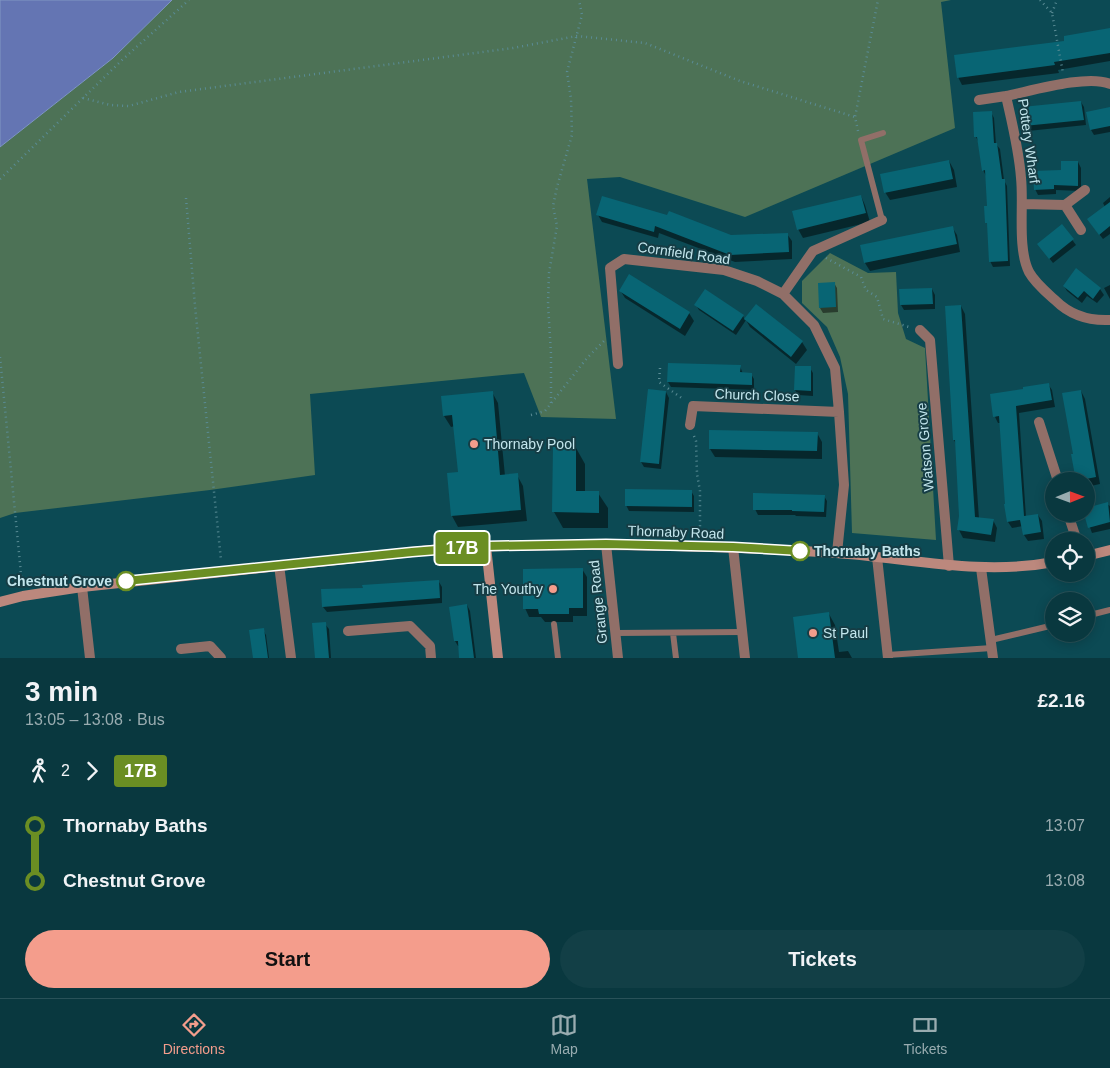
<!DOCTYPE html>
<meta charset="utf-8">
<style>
:root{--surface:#09383f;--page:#123f46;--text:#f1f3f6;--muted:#99acb0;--line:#295259;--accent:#f49d8c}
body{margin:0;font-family:Arial,sans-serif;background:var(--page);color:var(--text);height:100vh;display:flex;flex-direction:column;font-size:19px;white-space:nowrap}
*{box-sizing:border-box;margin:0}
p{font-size:16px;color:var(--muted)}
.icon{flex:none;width:28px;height:28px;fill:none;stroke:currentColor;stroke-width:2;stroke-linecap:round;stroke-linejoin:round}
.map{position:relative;height:658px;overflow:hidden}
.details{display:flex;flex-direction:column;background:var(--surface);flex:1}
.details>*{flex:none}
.badge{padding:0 10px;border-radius:4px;font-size:18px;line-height:32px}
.needle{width:32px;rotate:89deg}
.buttons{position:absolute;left:1045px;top:472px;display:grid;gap:10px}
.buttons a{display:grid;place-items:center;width:50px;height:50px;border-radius:50%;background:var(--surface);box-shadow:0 2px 12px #0003,0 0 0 1px var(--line);font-size:25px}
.map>.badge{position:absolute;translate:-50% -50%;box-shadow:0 0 0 2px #fff}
.legs{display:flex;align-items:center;gap:8px;height:55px;padding:0 25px;font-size:16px}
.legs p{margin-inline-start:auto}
.summary{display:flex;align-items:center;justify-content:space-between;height:85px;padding:0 25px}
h1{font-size:28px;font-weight:600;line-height:38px}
.button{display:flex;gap:10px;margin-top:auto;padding:10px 25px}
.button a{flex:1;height:58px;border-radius:30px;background:var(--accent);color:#111;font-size:20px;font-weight:600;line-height:58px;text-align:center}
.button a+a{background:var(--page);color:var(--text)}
ul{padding:0 25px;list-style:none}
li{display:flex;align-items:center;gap:18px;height:55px;font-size:19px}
li i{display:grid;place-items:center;width:8px;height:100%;margin:0 6px;background:currentColor}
li i::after{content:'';width:12px;height:12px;margin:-6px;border:4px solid;border-radius:50%;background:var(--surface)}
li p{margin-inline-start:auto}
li:first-child i{background:linear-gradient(#0000 50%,currentColor 0)}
li:last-child i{background:linear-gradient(currentColor 50%,#0000 0)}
.menu{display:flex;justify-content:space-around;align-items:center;height:70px;border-top:1px solid var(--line);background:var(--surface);font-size:14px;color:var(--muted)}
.menu a{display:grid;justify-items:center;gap:2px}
.menu .active{color:var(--accent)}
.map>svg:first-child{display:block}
</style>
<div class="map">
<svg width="1110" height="658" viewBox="0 0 1110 658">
<rect width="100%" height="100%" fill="#0c4a54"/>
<path fill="#4d7256" d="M172,0H951L941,2L955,128L745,217L620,177L587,179L616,419L541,417L524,373L310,394L315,475L210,490L15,513L0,518V147L113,58Z
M830,253L868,273L896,272L898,313L906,339L925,348L936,540L852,533L848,394L840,357L827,327L802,303V281Z"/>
<path fill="#6475b3" stroke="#8097c4" d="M0,0H172L113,58L0,147Z"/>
<path fill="#0007" d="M1110,30V61L1058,70L1059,73L962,85L958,77L1066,42Z
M1081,102L1084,107L1086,125L1028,131L1025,126L1023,109Z
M1110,108V132L1094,135L1091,130Z
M991,112L994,118L996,144L1000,149L1004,180L1007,186L1010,266L993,267L990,261L989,226L986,222L989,208L986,176L983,170L979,143L976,137L974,113Z
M949,161L954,170L957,187L890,200L885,192Z
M1078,162L1081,168V191L1056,190V194L1038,195L1035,189Z
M861,196L865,205L870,222L803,238L798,229Z
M1110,197V234L1103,239L1092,225L1105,207L1103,203Z
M598,215L731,237L787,234L792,241V259L735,262L659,233L658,238L602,222Z
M1062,226L1076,245L1053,263L1042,249Z
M952,227L957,235L960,252L870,271L865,263L862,246Z
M1077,270L1100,289L1104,295L1097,303L1087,296L1082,303L1067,291L1064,286Z
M834,283L837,288L838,312L823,313L820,308Z
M1110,285V299L1104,288Z
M932,289L935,295V309L904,310L901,305Z
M620,290L689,313L694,321L685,336L625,298Z
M696,305L743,316L745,320L756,305L802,342L807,350L796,364L750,327L746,320L736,335L699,310Z
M961,306L965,314L979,519L993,520L997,528L995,542L963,538L959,530L961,516L956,444L954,440Z
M740,366L743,374H751L754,379V390L671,387L668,382Z
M810,368L813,373V396L798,395L795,390Z
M1048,384L1052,390L1055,407L1019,413L1026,517L1038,515L1042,521L1044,539L1028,541L1024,535L1023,526L1012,528L1008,522L1001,423H998L995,417L1025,390Z
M1081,391L1085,399L1100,484L1086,487V481L1078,480L1075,455Z
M492,392L498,403L505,476L517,475L523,486L527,521L458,527L452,516L448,474L459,473L455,426L451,427L444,416Z
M666,392L669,398L661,469L644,467L641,462Z
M817,433L822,442V459L715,457L710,449Z
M554,448H576L585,464V493H598L608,508V528H563L554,512Z
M691,491L694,496V512L629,511L626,505Z
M824,496L827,501L826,517L796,516L795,515H758L755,509Z
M1107,504L1110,506V529L1092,533L1085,514Z
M582,569L587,577V616H573V622H545L541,617H529L525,608Z
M439,582L442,587V603L327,612L323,607L364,589Z
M467,605L470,611L476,658H461L460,646H458L455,641Z
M829,614L835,625L839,652L848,651L852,658H799Z
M325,624L329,629L331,658H316Z
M263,630L266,635L269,658H254Z"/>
<path fill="#086574" d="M1110,28V53L1054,62L1055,65L957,78L954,55L1064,41V36Z
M1081,101L1084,120L1024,126L1022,107Z
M1110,107V126L1090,130L1086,112Z
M992,111L994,143H997L1002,179H1005L1008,261L989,262L987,223H985L984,206H987L985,170L982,171L977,137H974L973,112Z
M949,160L953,179L884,193L880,174Z
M1061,161H1078V186L1054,185V189L1034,190L1033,171L1061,170Z
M861,195L866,213L797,230L792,211Z
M602,196L667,215L669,211L731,235L788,233L789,252L730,255L655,226L654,232L596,215Z
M1110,202V226L1099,235L1087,219Z
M1062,224L1074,239L1049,259L1037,244Z
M953,226L957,244L864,263L860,245Z
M1076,268L1101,288L1093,299L1084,291L1078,298L1063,286Z
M629,274L690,312L680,329L619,291Z
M835,282L836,307L819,308L818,283Z
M932,288L933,304L900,305L899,289Z
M705,289L744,315L733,331L694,305Z
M756,304L803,341L791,357L744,319Z
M961,305L975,517L994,519L991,535L957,530L959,516L955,440H953L945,306Z
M668,363L741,365L740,372L752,373V385L667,382Z
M795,366H811V391L794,390Z
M1049,383L1052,400L1016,406L1024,516L1038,514L1041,532L1023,535L1020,520L1007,522L1004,504H1005L999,416L993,417L990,394L1023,389V387Z
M648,389L666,391L659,464L640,462Z
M1081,390L1096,477L1076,481L1071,454H1073L1062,393Z
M493,391L500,475L518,473L521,510L451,516L447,473L458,472L452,415L443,416L441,396Z
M709,430L818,432L817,451L709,449Z
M553,447H576V491H599V513L552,512Z
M625,489L692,490V507L625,506Z
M753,493L825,495L824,512L792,511V510H753Z
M1108,502L1110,522L1088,528L1084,514H1086V508Z
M583,568V608H569V614H539L538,609H523V569Z
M439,580L440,598L322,607L321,589L363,588L362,585Z
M467,604L474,658H459L458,641H454L449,607Z
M829,612L835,658H798L793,617Z
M326,622L329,658H315L312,623Z
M264,628L268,658H253L249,630Z"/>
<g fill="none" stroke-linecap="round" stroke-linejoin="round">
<path stroke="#5a8c95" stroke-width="2.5" stroke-dasharray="1 4" stroke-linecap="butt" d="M1040,0L1052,13L1063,73
M1052,13L1057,0
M83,98L110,105L129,106L179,92L513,48L577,36L645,43L740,81L855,117
M858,131L855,117L878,0
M0,179L122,60L189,0
M186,198L195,306L221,560
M826,258L861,277L866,290L877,297L883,319L909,327
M0,357L22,584
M660,368L659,382L683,399
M551,403V354L548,304L549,273L557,226L553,206L557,187L572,135L571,99L567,72L582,15L579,0
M531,415L545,411L587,358L604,341
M694,436L696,441L697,474L700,491V535"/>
<path stroke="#916f68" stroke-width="6" d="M882,220L861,140L883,133
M1086,616L1110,610
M554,624L558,658
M616,633L742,632
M673,633L676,658
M991,640L1054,625
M887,655L992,648"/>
<path stroke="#916f68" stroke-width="10" d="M1110,84C1088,74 1031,91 1006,96C1012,123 1019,150 1021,178C1024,205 1017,248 1029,272C1035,283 1046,292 1055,300C1070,315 1089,321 1110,320
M979,100L1006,96
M1023,204L1065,205L1081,230
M1065,205L1085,190
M783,294L813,251L882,220
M920,330L930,340L949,566
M618,364L610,268L624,259L724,270L757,281L783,294L814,325L835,368L839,412L844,485L837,553
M1039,422L1058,481
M690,425L693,406L839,412
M1068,514L1077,541
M606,544L618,658
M733,547L745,658
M877,557L888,658
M279,565L291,658
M981,568L993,658
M82,587L90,658
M348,631L410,626L430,646L431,658
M181,649L210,646L221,658"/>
<path stroke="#bc887d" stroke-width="10" d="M486,546L498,658
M1086,556L1110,550
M0,602L23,596L82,587L450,548C579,542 707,545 836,553C909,558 980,576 1054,562"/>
</g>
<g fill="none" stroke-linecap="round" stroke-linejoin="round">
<defs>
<path id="line-1" d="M126,581L412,552L486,546L606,544L733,547L800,551"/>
</defs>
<use href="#line-1" stroke="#fff" stroke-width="11"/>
<use href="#line-1" stroke="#6b8e23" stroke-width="8"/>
</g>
<g fill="#f49d8c" stroke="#163d45" stroke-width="2">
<circle cx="474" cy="444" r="5"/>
<circle cx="553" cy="589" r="5"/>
<circle cx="813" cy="633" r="5"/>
</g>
<g fill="#fff" stroke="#6b8e23" stroke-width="2.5">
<circle cx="800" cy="551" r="9"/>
<circle cx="126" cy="581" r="9"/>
</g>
<g text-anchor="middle" stroke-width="4" stroke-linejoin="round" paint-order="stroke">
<g font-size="14" fill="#c3e6ed" stroke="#163d45">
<text transform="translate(1029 141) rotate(82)" y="5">Pottery Wharf</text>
<text transform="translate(684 253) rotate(8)" y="5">Cornfield Road</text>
<text transform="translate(757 395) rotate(2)" y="5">Church Close</text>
<text transform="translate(925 447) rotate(-95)" y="5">Watson Grove</text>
<text transform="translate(676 532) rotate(2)" y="5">Thornaby Road</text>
<text transform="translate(598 602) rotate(-96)" y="5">Grange Road</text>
</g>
<g font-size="14" fill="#c3e6ed" stroke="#163d45" text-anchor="start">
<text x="484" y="449">Thornaby Pool</text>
<text x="543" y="594" text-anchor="end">The Youthy</text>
<text x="823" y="638">St Paul</text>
</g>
<g font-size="14" font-weight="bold" fill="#c3e6ed" stroke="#163d45" text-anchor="start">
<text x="814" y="556">Thornaby Baths</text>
<text x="112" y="586" text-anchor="end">Chestnut Grove</text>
</g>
</g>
</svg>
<div class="buttons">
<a><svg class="needle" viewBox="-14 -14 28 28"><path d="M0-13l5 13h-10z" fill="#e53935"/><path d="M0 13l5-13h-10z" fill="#99acb0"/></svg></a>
<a><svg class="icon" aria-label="locate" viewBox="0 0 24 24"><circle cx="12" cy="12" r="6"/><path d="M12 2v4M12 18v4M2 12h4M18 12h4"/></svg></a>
<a><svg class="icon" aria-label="layers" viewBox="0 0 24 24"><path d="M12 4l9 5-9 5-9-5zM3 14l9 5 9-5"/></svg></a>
</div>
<b class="badge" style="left:462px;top:548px;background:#6b8e23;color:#fff">17B</b>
</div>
<section class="details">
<div class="summary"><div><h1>3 min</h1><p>13:05 – 13:08 · Bus</p></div><b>£2.16</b></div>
<div class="legs"><svg class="icon" aria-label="walk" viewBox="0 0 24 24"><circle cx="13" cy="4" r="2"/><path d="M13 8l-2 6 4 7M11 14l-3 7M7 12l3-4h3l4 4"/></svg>2<svg class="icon" aria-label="forward" viewBox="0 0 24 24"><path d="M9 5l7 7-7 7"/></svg><b class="badge" style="background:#6b8e23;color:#fff">17B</b></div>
<ul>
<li><i style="color:#6b8e23"></i><b>Thornaby Baths</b><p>13:07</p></li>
<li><i style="color:#6b8e23"></i><b>Chestnut Grove</b><p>13:08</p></li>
</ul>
<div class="button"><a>Start</a><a>Tickets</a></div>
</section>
<nav class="menu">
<a class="active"><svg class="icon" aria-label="directions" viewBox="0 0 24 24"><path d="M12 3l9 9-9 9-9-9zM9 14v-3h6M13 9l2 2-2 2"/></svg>Directions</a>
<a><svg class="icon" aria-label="map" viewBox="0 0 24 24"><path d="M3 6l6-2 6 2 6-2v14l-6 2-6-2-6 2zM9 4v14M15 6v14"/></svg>Map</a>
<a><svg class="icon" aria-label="tickets" viewBox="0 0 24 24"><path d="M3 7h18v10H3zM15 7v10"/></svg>Tickets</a>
</nav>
